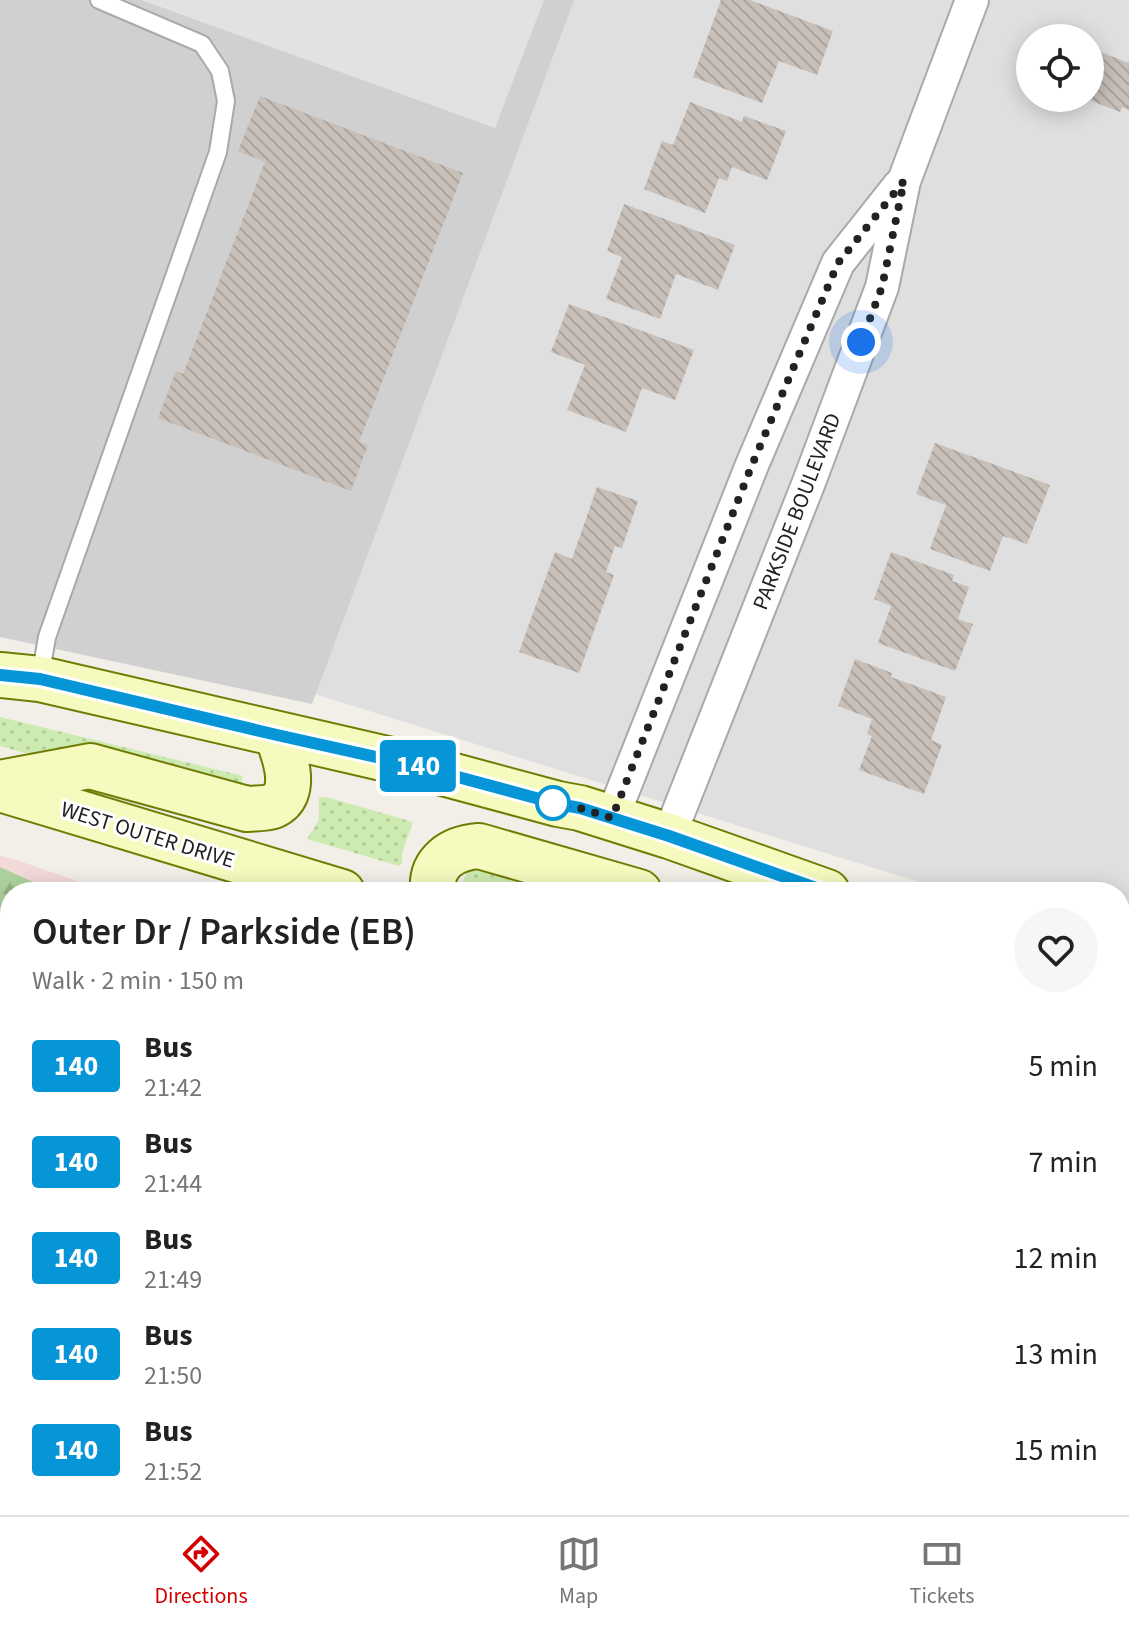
<!DOCTYPE html>
<meta charset="utf-8">
<style>
:root{--surface:#fff;--page:#f6f6f6;--text:#222;--muted:#767676;--line:#e0e0e0;--accent:#d40000}
body{margin:0;font-family:"Source Sans 3",sans-serif;background:var(--page);color:var(--text);height:100vh;display:flex;flex-direction:column;font-size:30px;white-space:nowrap}
*{box-sizing:border-box;margin:0}
p{font-size:26px;color:var(--muted)}
.icon{flex:none;width:44px;height:44px;fill:none;stroke:currentColor;stroke-width:2;stroke-linecap:round;stroke-linejoin:round}
.map{position:relative;flex:1;overflow:hidden}
.details{position:absolute;left:0px;top:882px;width:1130px;height:634px;display:flex;flex-direction:column;background:var(--surface);border-radius:32px 32px 0 0;box-shadow:0 4px 20px #0003}
.details>*{flex:none}
.badge{padding:0 16px;border-radius:6px;font-size:28px;line-height:52px}
.controls{position:absolute;left:1016px;top:24px;display:grid;gap:16px}
.controls a{display:grid;place-items:center;width:88px;height:88px;border-radius:50%;background:var(--surface);box-shadow:0 4px 20px #0003;font-size:40px}
.you{position:absolute;width:40px;height:40px;margin:-20px;border:6px solid #fff;border-radius:50%;background:#1a73e8;box-shadow:0 0 0 12px #1a73e833}
.map>.badge{position:absolute;translate:-50% -50%;box-shadow:0 0 0 4px #fff}
.round{display:grid;place-items:center;flex:none;width:84px;height:84px;border-radius:42px;background:var(--page)}
.overview{display:flex;align-items:center;justify-content:space-between;height:136px;padding:0 32px}
h1{font-size:38px;font-weight:600;line-height:60px}
ul{padding:0;list-style:none}
li{display:flex;align-items:center;gap:24px;height:96px;padding:0 32px}
li div{flex:1}
li b{display:block;font-size:30px}
li em{font-style:normal}
li .badge{min-width:88px;font-weight:700;text-align:center}
.tabs{display:flex;justify-content:space-around;align-items:center;height:112px;border-top:2px solid var(--line);background:var(--surface);font-size:22px;color:var(--muted)}
.tabs a{display:grid;justify-items:center;gap:4px}
.tabs .active{color:var(--accent)}
.map>svg:first-child{display:block}
</style>
<div class="map">
<svg width="1129" height="1515" viewBox="0 0 1129 1515">
<defs>
<pattern id="grass-dots" width="8" height="8" patternUnits="userSpaceOnUse" patternTransform="scale(2)"><rect width="8" height="8" fill="#cdebb0"/><path d="M2 2h.1M6 6h.1" fill="none" stroke="#b0c997" stroke-width="1.8" stroke-linecap="round"/></pattern>
<pattern id="forest-firs" width="22" height="20" patternUnits="userSpaceOnUse" patternTransform="scale(2)"><rect width="22" height="20" fill="#add19e"/><path d="M5 1l3.5 6h-7zM16 11l3.5 6h-7z" fill="#95b388"/></pattern>
<pattern id="building-back-hatch" width="6" height="6" patternUnits="userSpaceOnUse" patternTransform="scale(2)"><rect width="6" height="6" fill="#c7bfb8"/><path d="M-1 5l2 2M0 0l6 6M5-1l2 2" fill="none" stroke="#aba49e"/></pattern>
</defs>
<rect width="100%" height="100%" fill="#f2efe9"/>
<path fill="#e0dfdf" fill-rule="evenodd" d="M570,0H1129V951L1120,948V892H951L305,691ZM1030,38H1090V98H1030Z"/>
<path fill="#f2dad9" d="M0,856L14,859L109,892H10V1506H1120V1246L1129,1250V1515H0Z"/>
<path fill="#d0d0d0" d="M0,0H574L312,704L0,637Z"/>
<path fill="url(#grass-dots)" d="M0,717L243,776L239,793L132,759L25,753L0,746Z
M326,797L413,822L402,853V863L399,866L307,839L319,820V798Z
M482,864L581,892H472L462,883L468,870Z"/>
<path fill="url(#forest-firs)" d="M0,867L55,892H10V1212L0,1209Z"/>
<path fill="#e2e2e2" d="M141,0H544L495,128Z"/>
<path fill="url(#building-back-hatch)" d="M721,0H750L833,31L817,75L779,61L762,103L693,77Z
M1090,48L1129,63V110L1122,107L1120,112L1084,98H1090Z
M260,96L463,173L359,442L368,445L351,491L158,418L176,371L183,374L265,162L238,151Z
M690,102L742,122L744,116L786,131L767,180L732,167L727,181L719,178L705,213L644,189L662,141L673,145Z
M624,204L735,245L718,290L676,274L660,319L606,299L622,257L607,251Z
M569,304L694,350L675,400L642,388L626,432L567,410L585,365L551,352Z
M935,443L1050,485L1027,544L1003,536L990,571L930,549L946,505L916,494Z
M597,487L638,501L622,548L615,546L606,572L614,575L579,673L519,652L555,552L572,559Z
M891,552L954,575L952,581L969,587L958,619L973,624L955,671L878,643L891,606L874,599Z
M855,659L892,673L891,677L946,697L931,740L942,745L924,794L859,770L872,736L867,734L872,719L838,706Z"/>
<g fill="none" stroke-linecap="round" stroke-linejoin="round">
<defs>
<path id="service" d="M40,678L47,637L218,152L226,101L220,71L202,44L99,0"/>
<path id="minor" d="M612,818L752,465L838,263L899,186
M669,836L809,482L882,287L904,181L972,0"/>
<path id="tertiary" d="M1120,1470L1129,1479"/>
<path id="secondary" d="M0,675L40,679L417,766L558,804L580,808L669,836L827,892
M0,783L90,766L247,809C254,808 266,809 273,806C300,794 284,754 277,735
M0,789L342,892
M433,892C430,862 452,848 479,846L639,892
M1120,995L1129,999
M1120,1155L1129,1158"/>
</defs>
<use href="#service" stroke="#a9a9a9" stroke-width="20"/>
<use href="#minor" stroke="#a9a9a9" stroke-width="36"/>
<use href="#tertiary" stroke="#a9a9a9" stroke-width="46"/>
<use href="#secondary" stroke="#707d05" stroke-width="48"/>
<use href="#service" stroke="#fff" stroke-width="16"/>
<use href="#minor" stroke="#fff" stroke-width="32"/>
<use href="#tertiary" stroke="#fff" stroke-width="42"/>
<use href="#secondary" stroke="#f7fabf" stroke-width="44"/>
</g>
<g fill="none" stroke-linecap="round" stroke-linejoin="round">
<defs>
<path id="line" d="M0,675L40,679L277,735L417,766L558,804L580,808L669,836L827,892"/>
</defs>
<use href="#line" stroke="#fff" stroke-width="18"/>
<use href="#line" stroke="#0696d7" stroke-width="12"/>
<path stroke="#222" stroke-width="8" stroke-dasharray="0 14.4" d="M553,803L580,808L612,818L752,465L838,263L904,181L882,287L861,342"/>
</g>
<circle fill="#fff" stroke="#0696d7" stroke-width="4" cx="553" cy="803" r="16"/>
<g text-anchor="middle" stroke-width="6" stroke-linejoin="round" paint-order="stroke">
<g font-size="22" fill="#222" stroke="#fff">
<text transform="translate(796 511) rotate(-69)" y="8">PARKSIDE BOULEVARD</text>
<text transform="translate(148 834) rotate(17)" y="8">WEST OUTER DRIVE</text>
</g>
</g>
</svg>
<div class="controls">
<a><svg class="icon" aria-label="locate" viewBox="0 0 24 24"><circle cx="12" cy="12" r="6"/><path d="M12 2v4M12 18v4M2 12h4M18 12h4"/></svg></a>
</div>
<div class="you" style="left:861px;top:342px"></div>
<b class="badge" style="left:418px;top:766px;background:#0696d7;color:#fff">140</b>
<section class="details">
<div class="overview"><div><h1>Outer Dr / Parkside (EB)</h1><p>Walk · 2 min · 150 m</p></div><a class="round"><svg class="icon" aria-label="heart" viewBox="0 0 24 24"><path d="M12 20l-8-8c-3-5 5-10 8-4 3-6 11-1 8 4z"/></svg></a></div>
<ul>
<li><span class="badge" style="background:#0696d7;color:#fff">140</span><div><b>Bus</b><p>21:42</p></div><em>5 min</em></li>
<li><span class="badge" style="background:#0696d7;color:#fff">140</span><div><b>Bus</b><p>21:44</p></div><em>7 min</em></li>
<li><span class="badge" style="background:#0696d7;color:#fff">140</span><div><b>Bus</b><p>21:49</p></div><em>12 min</em></li>
<li><span class="badge" style="background:#0696d7;color:#fff">140</span><div><b>Bus</b><p>21:50</p></div><em>13 min</em></li>
<li><span class="badge" style="background:#0696d7;color:#fff">140</span><div><b>Bus</b><p>21:52</p></div><em>15 min</em></li>
</ul>
</section>
</div>
<nav class="tabs">
<a class="active"><svg class="icon" aria-label="directions" viewBox="0 0 24 24"><path d="M12 3l9 9-9 9-9-9zM9 14v-3h6M13 9l2 2-2 2"/></svg>Directions</a>
<a><svg class="icon" aria-label="map" viewBox="0 0 24 24"><path d="M3 6l6-2 6 2 6-2v14l-6 2-6-2-6 2zM9 4v14M15 6v14"/></svg>Map</a>
<a><svg class="icon" aria-label="tickets" viewBox="0 0 24 24"><path d="M3 7h18v10H3zM15 7v10"/></svg>Tickets</a>
</nav>
